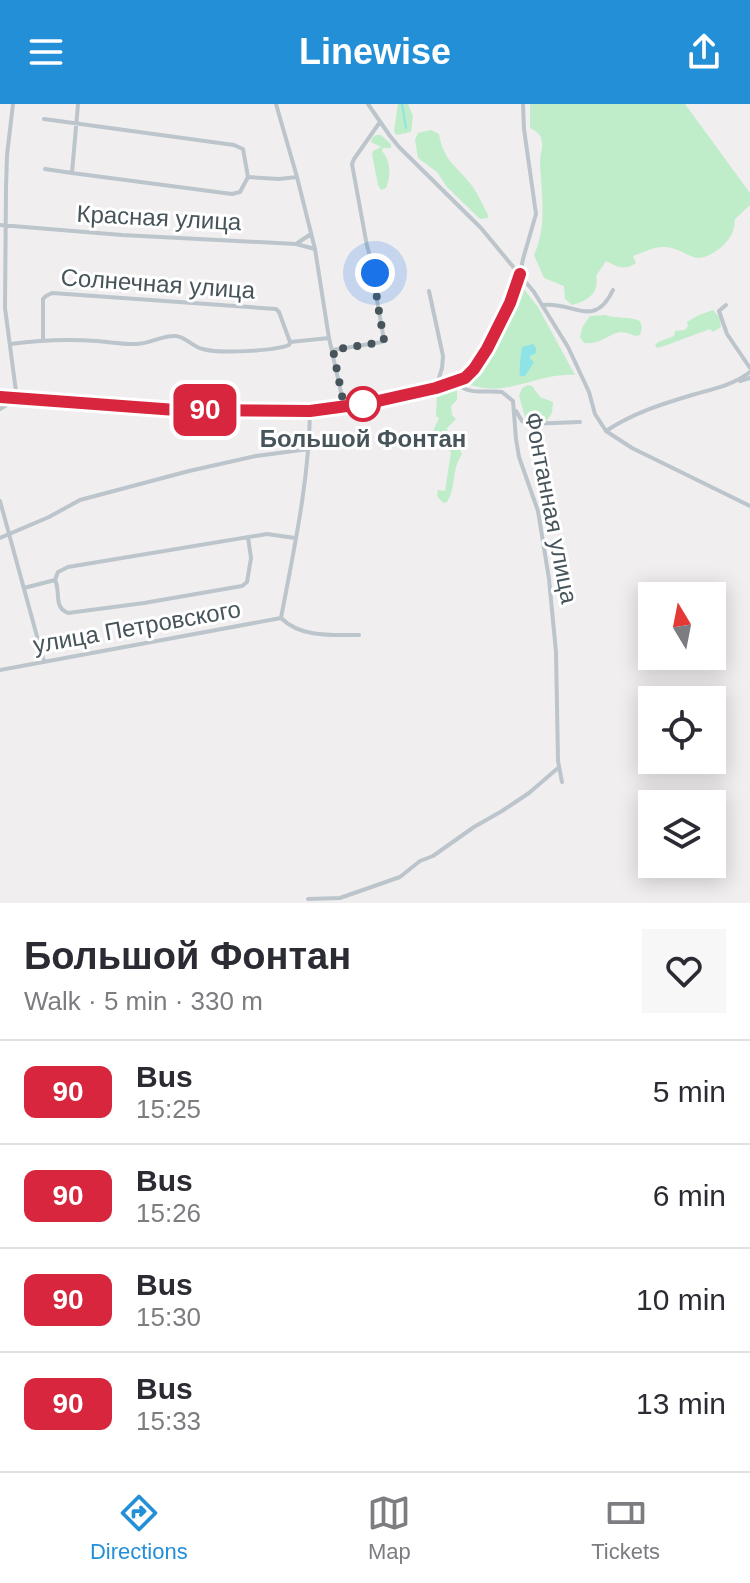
<!DOCTYPE html>
<meta charset="utf-8">
<style>
:root{--surface:#fff;--page:#f7f7f7;--text:#2b2b33;--muted:#7c7c81;--line:#e1e1e2;--accent:#238fd7}
body{margin:0;font-family:Helvetica,sans-serif;background:var(--page);color:var(--text);height:100vh;display:flex;flex-direction:column;font-size:30px;white-space:nowrap}
*{box-sizing:border-box;margin:0}
p{font-size:26px;color:var(--muted)}
.icon{flex:none;width:44px;height:44px;fill:none;stroke:currentColor;stroke-width:2;stroke-linecap:round;stroke-linejoin:round}
.map{position:relative;height:799px;overflow:hidden}
.side{display:flex;flex-direction:column;background:var(--surface);flex:1}
.side>*{flex:none}
.badge{padding:0 16px;border-radius:12px;font-size:28px;line-height:52px}
.needle{width:52px;rotate:350deg}
.fabs{position:absolute;left:638px;top:478px;display:grid;gap:16px}
.fabs a{display:grid;place-items:center;width:88px;height:88px;border-radius:0px;background:var(--surface);box-shadow:0 4px 20px #0003;font-size:40px}
.you{position:absolute;width:40px;height:40px;margin:-20px;border:6px solid #fff;border-radius:50%;background:#1a73e8;box-shadow:0 0 0 12px #1a73e833}
.map>.badge{position:absolute;translate:-50% -50%;box-shadow:0 0 0 4px #fff}
.round{display:grid;place-items:center;flex:none;width:84px;height:84px;border-radius:0px;background:var(--page)}
.summary{display:flex;align-items:center;justify-content:space-between;height:136px;padding:0 24px}
h1{font-size:38px;font-weight:700;line-height:60px}
ul{padding:0;list-style:none}
li{display:flex;align-items:center;gap:24px;height:104px;padding:0 24px;border-top:2px solid var(--line)}
li div{flex:1}
li b{display:block;font-size:30px}
li em{font-style:normal}
li .badge{min-width:88px;font-weight:700;text-align:center}
header{display:flex;justify-content:space-between;align-items:center;height:104px;padding:0 24px;background:var(--accent);color:#fff;font-size:36px;font-weight:700}
.tab-bar{display:flex;justify-content:space-around;align-items:center;height:112px;border-top:2px solid var(--line);background:var(--surface);font-size:22px;color:var(--muted)}
.tab-bar a{display:grid;justify-items:center;gap:4px}
.tab-bar .current{color:var(--accent)}
.map>svg:first-child{display:block}
</style>
<header><svg class="icon" aria-label="menu" viewBox="0 0 24 24"><path d="M4 6h16M4 12h16M4 18h16"/></svg>Linewise<svg class="icon" aria-label="share" viewBox="0 0 24 24"><path d="M12 15V3M7 8l5-5 5 5M5 13v7h14v-7"/></svg></header>
<div class="map">
<svg width="750" height="799" viewBox="0 0 750 799">
<rect width="100%" height="100%" fill="#f1eeef"/>
<path fill="#bfecc9" d="M398,0H408L413,12L411,28L396,31L394,27Z
M530,0H685L750,89V101L735,115C734,119 735,123 733,127C729,139 712,153 699,154C689,154 677,142 663,143C653,143 642,149 633,152L636,159C624,167 618,163 606,157L596,172C600,189 587,197 572,201L565,195L564,182L544,174L534,151C548,120 541,89 540,57C540,51 543,44 542,38C541,30 536,27 530,24Z
M431,26L439,30C443,57 459,64 473,83C479,92 483,102 488,111V114L480,115L447,83L437,68L418,54L415,36L418,29Z
M376,31H381L391,40V44H383L382,47C391,57 391,72 386,84L381,86L378,81L372,50L373,47L381,43L371,38L372,34Z
M523,184L538,203L575,271C537,268 507,295 468,280L490,246Z
M713,206L720,214L721,223L713,228L710,225L664,242L657,244L655,241L658,238L674,232L675,227L685,226L688,222L687,218L699,211Z
M605,211C616,215 629,212 640,217L642,223L640,231L635,232C611,220 609,241 584,239L580,233L583,222L590,212Z
M528,281L532,282L540,293L553,298L552,309L546,318H531L526,316L519,292L522,284Z
M454,283L457,285V296L451,302L452,311L456,315L447,324C447,334 458,339 462,350C460,354 457,358 456,363C453,375 454,387 447,398L443,399L437,392L438,386L445,387L451,348L434,333V325L439,314L436,312L437,291Z"/>
<path fill="#8ee3e7" d="M533,240L536,244V249L530,252V255L534,258L525,272H520C519,268 521,247 522,243Z"/>
<g fill="none" stroke-linecap="round" stroke-linejoin="round">
<path stroke="#8ee3e7" stroke-width="2" d="M402,0L406,24"/>
<path stroke="#bbc5cb" stroke-width="4" d="M78,0L72,69L232,90L240,88L248,73L279,75L297,73
M276,0L297,73L315,145L329,234L344,302
M44,15L234,41L243,45L248,73
M45,65L72,69
M0,121L122,131L296,140L315,145
M296,140L311,130
M520,170L523,155L536,110L524,25L523,0
M429,187L443,252L442,264L436,284
M543,201C573,197 594,226 613,186
M726,201L719,207L727,230L750,264
M43,236V195L46,192L52,189L276,205L279,208L290,238
M11,240C40,236 68,235 97,237C109,238 121,240 134,240C148,241 161,231 176,232C186,233 193,243 203,245C219,250 274,247 289,241L290,238L329,234
M333,246L382,238L384,236L377,196L375,169L367,142L352,60L354,55L380,18
M740,277L750,274
M454,278C470,292 484,286 502,288L513,297L516,335L519,353L538,407L549,475L556,548L558,657L562,678
M0,305L17,295L5,204L6,84L7,51L13,0
M516,307L522,317L528,320L580,318
M606,327C633,309 662,300 692,291C713,285 733,281 750,268
M0,397L44,558
M0,434L49,413L80,396L189,367L256,352L309,345
M55,476C61,488 53,503 68,509L144,499L242,482L247,478L251,454L248,433
M24,484L55,476L58,468L68,463L267,430L295,434
M281,514C301,534 333,531 359,531
M0,566L281,514C294,445 309,377 310,307
M308,795L340,794L400,773L420,757L433,752L474,723L502,707L529,689L558,664"/>
<path stroke="#bbc5cb" stroke-width="4" d="M368,0L390,32L399,43L481,124L534,188L568,243L589,288L595,310L606,327L632,344L750,402
M0,293L176,306L310,307L369,299L436,284L465,274L474,265L487,245L510,199L520,170"/>
</g>
<g fill="none" stroke-linecap="round" stroke-linejoin="round">
<defs>
<path id="line" d="M0,293L176,306L310,307L369,299L436,284L465,274L474,265L487,245L510,199L520,170"/>
</defs>
<use href="#line" stroke="#fff" stroke-width="18"/>
<use href="#line" stroke="#d7263d" stroke-width="12"/>
<path stroke="#47555b" stroke-width="8" stroke-dasharray="0 14.4" d="M363,300L344,302L333,246L382,238L384,236L377,196L375,169"/>
</g>
<circle fill="#fff" stroke="#d7263d" stroke-width="4" cx="363" cy="300" r="16"/>
<g text-anchor="middle" stroke-width="6" stroke-linejoin="round" paint-order="stroke">
<g font-size="24" fill="#47555b" stroke="#fff">
<text transform="translate(159 114) rotate(3)" y="8">Красная улица</text>
<text transform="translate(158 180) rotate(4)" y="8">Солнечная улица</text>
<text transform="translate(551 404) rotate(79)" y="8">Фонтанная улица</text>
<text transform="translate(137 523) rotate(-10)" y="8">улица Петровского</text>
</g>
<g font-size="24" font-weight="bold" fill="#47555b" stroke="#fff">
<text x="363" y="343">Большой Фонтан</text>
</g>
</g>
</svg>
<div class="fabs">
<a><svg class="needle" viewBox="-14 -14 28 28"><path d="M0-13l5 13h-10z" fill="#e53935"/><path d="M0 13l5-13h-10z" fill="#7c7c81"/></svg></a>
<a><svg class="icon" aria-label="locate" viewBox="0 0 24 24"><circle cx="12" cy="12" r="6"/><path d="M12 2v4M12 18v4M2 12h4M18 12h4"/></svg></a>
<a><svg class="icon" aria-label="layers" viewBox="0 0 24 24"><path d="M12 4l9 5-9 5-9-5zM3 14l9 5 9-5"/></svg></a>
</div>
<div class="you" style="left:375px;top:169px"></div>
<b class="badge" style="left:205px;top:306px;background:#d7263d;color:#fff">90</b>
</div>
<section class="side">
<div class="summary"><div><h1>Большой Фонтан</h1><p>Walk · 5 min · 330 m</p></div><a class="round"><svg class="icon" aria-label="heart" viewBox="0 0 24 24"><path d="M12 20l-8-8c-3-5 5-10 8-4 3-6 11-1 8 4z"/></svg></a></div>
<ul>
<li><span class="badge" style="background:#d7263d;color:#fff">90</span><div><b>Bus</b><p>15:25</p></div><em>5 min</em></li>
<li><span class="badge" style="background:#d7263d;color:#fff">90</span><div><b>Bus</b><p>15:26</p></div><em>6 min</em></li>
<li><span class="badge" style="background:#d7263d;color:#fff">90</span><div><b>Bus</b><p>15:30</p></div><em>10 min</em></li>
<li><span class="badge" style="background:#d7263d;color:#fff">90</span><div><b>Bus</b><p>15:33</p></div><em>13 min</em></li>
</ul>
</section>
<nav class="tab-bar">
<a class="current"><svg class="icon" aria-label="directions" viewBox="0 0 24 24"><path d="M12 3l9 9-9 9-9-9zM9 14v-3h6M13 9l2 2-2 2"/></svg>Directions</a>
<a><svg class="icon" aria-label="map" viewBox="0 0 24 24"><path d="M3 6l6-2 6 2 6-2v14l-6 2-6-2-6 2zM9 4v14M15 6v14"/></svg>Map</a>
<a><svg class="icon" aria-label="tickets" viewBox="0 0 24 24"><path d="M3 7h18v10H3zM15 7v10"/></svg>Tickets</a>
</nav>
